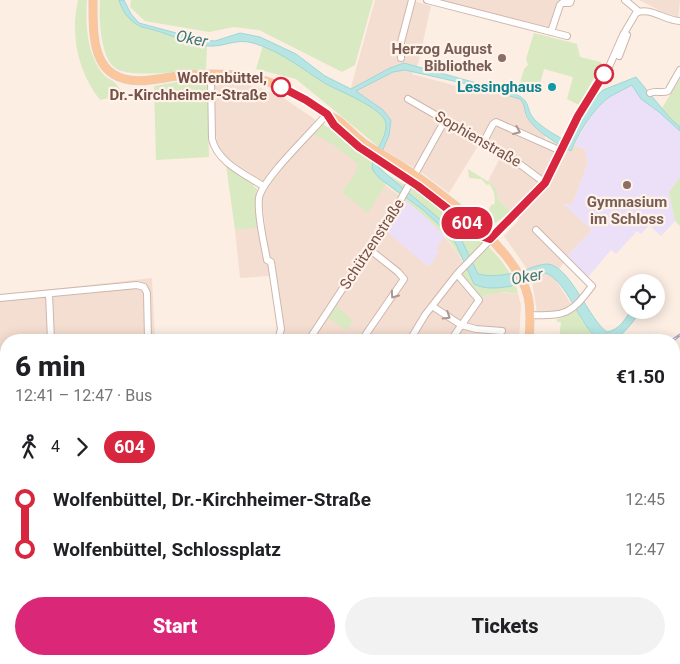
<!DOCTYPE html>
<meta charset="utf-8">
<style>
:root{--surface:#fff;--page:#f2f2f2;--text:#202124;--muted:#757577;--accent:#db2777}
body{margin:0;font-family:Roboto,sans-serif;background:var(--page);color:var(--text);height:100vh;display:flex;flex-direction:column;font-size:19px;white-space:nowrap}
*{box-sizing:border-box;margin:0}
p{font-size:16px;color:var(--muted)}
.icon{flex:none;width:28px;height:28px;fill:none;stroke:currentColor;stroke-width:2;stroke-linecap:round;stroke-linejoin:round}
.map{position:relative;flex:1;overflow:hidden}
.panel{position:absolute;left:0px;top:334px;width:680px;height:331px;display:flex;flex-direction:column;background:var(--surface);border-radius:20px 20px 0 0;box-shadow:0 2px 12px #0003}
.panel>*{flex:none}
.badge{padding:0 10px;border-radius:16px;font-size:18px;line-height:32px}
.controls{position:absolute;left:620px;top:274px;display:grid;gap:10px}
.controls a{display:grid;place-items:center;width:45px;height:45px;border-radius:50%;background:var(--surface);box-shadow:0 2px 12px #0003;font-size:25px}
.map>.badge{position:absolute;translate:-50% -50%;box-shadow:0 0 0 2px #fff}
.legs{display:flex;align-items:center;gap:8px;height:55px;padding:0 15px;font-size:16px}
.legs p{margin-inline-start:auto}
.summary{display:flex;align-items:center;justify-content:space-between;height:85px;padding:0 15px}
h1{font-size:28px;font-weight:800;line-height:38px}
.primary-button{display:flex;gap:10px;margin-top:auto;padding:10px 15px}
.primary-button a{flex:1;height:58px;border-radius:30px;background:var(--accent);color:#fff;font-size:20px;font-weight:800;line-height:58px;text-align:center}
.primary-button a+a{background:var(--page);color:var(--text)}
ul{padding:0 15px;list-style:none}
li{display:flex;align-items:center;gap:18px;height:50px;font-size:19px}
li i{display:grid;place-items:center;width:8px;height:100%;margin:0 6px;background:currentColor}
li i::after{content:'';width:12px;height:12px;margin:-6px;border:4px solid;border-radius:50%;background:var(--surface)}
li p{margin-inline-start:auto}
li:first-child i{background:linear-gradient(#0000 50%,currentColor 0)}
li:last-child i{background:linear-gradient(currentColor 50%,#0000 0)}
.map>svg:first-child{display:block}
</style>
<div class="map">
<svg width="680" height="664" viewBox="0 0 680 664">
<rect width="100%" height="100%" fill="#fceee3"/>
<path fill="#f4ded1" d="M375,0H411L431,6L418,64L412,74L475,91L482,88L520,99L523,102L526,117L545,135V139L571,150L574,145L585,149L588,163L572,205L564,204L592,230L567,256L556,275L555,279L572,305L560,312L537,313L532,281L525,266L504,236L519,220L498,199L497,194L492,184L488,181L500,158L478,146L449,193L418,170L380,148L350,91Z
M441,0H569L562,3L549,30Z
M639,0H680L678,17L665,13Z
M212,81H231L260,88L285,99L313,118L372,175L412,205L437,228L458,253L467,269L460,276L478,298L489,295L494,292L518,294L521,305L519,340H275L278,331L270,276L240,278L235,230L265,225L262,198L267,184L221,154L217,146Z
M152,278L155,340H6V549H0V295Z
M680,380V438L677,427L674,429V388Z
M528,659H648V664H528Z"/>
<path fill="#fcdbd6" d="M677,427L680,438V490L674,494V429Z"/>
<path fill="#ebe2de" d="M307,659H509V664H306Z"/>
<path fill="#ebe0f8" d="M633,85L641,99L666,116L680,130V177L669,192L675,221L661,236L649,225L641,234L637,231L616,254L611,250L588,277L567,256L592,230L563,204L572,205L588,163L585,149L574,145L591,116L603,102L610,96Z
M405,200L422,213L444,236L436,249L439,251L432,264L427,266L385,230Z"/>
<path fill="#d9e9c1" d="M78,0H87C85,25 87,55 104,75C107,78 110,79 114,82C120,87 118,90 128,94L100,100C78,72 70,35 78,0Z
M100,0H119L121,6L137,26L153,29L193,43L207,46L206,69C187,70 128,80 114,67C100,55 99,17 100,0Z
M131,0H373L355,65L342,72L259,30L234,27L209,32L145,21L130,7Z
M534,33L577,44L580,57L601,62L602,64L579,105L567,99L573,77L544,69L538,91L519,86L524,69L528,65L526,59Z
M265,39L336,85L350,91L387,120L388,129L380,148L296,79L256,69Z
M680,79V129L675,125L662,108Z
M182,81H207L209,157L156,160L154,86Z
M320,122L327,127H332L357,151L377,164L388,175L405,185L400,195L386,184L368,213L342,192L354,176L358,164L334,145L311,133Z
M226,165L255,183L253,186L257,189L255,208L258,227L235,230Z
M468,169L492,184L496,189L498,199L511,212L491,226L483,224L477,218L486,214L492,204L494,205C496,196 494,190 489,184L487,185L481,179L469,178Z
M680,177V226L675,221L669,192Z
M413,187L417,188C447,211 511,254 518,294C500,291 495,293 478,298L459,276L467,269C458,245 425,215 405,200Z
M336,305L353,321L347,330L328,318Z
M577,310L581,320L593,335L586,340H559L561,322H557V319L565,317Z
M674,555H680V664H648V659H674Z
M6,560V659H76L73,664H0V561Z"/>
<path fill="#b7e5e4" stroke="#9ed7d6" d="M119,0H124L131,14L139,23L202,40L215,41L240,33L260,37L296,54L325,76L351,89L390,68L404,63L513,93C533,101 524,108 535,120C544,129 557,136 568,142C578,125 588,104 603,90L636,77L669,117L680,127V131L659,112L641,99L632,85C625,89 618,92 611,96C595,106 578,133 571,151C557,144 535,131 527,117C524,110 525,104 520,99L480,87L405,70L393,72L356,91L383,110L391,120L389,135L377,164L379,168L442,221L462,241L478,274C494,278 512,274 528,269C533,267 541,264 547,264C570,265 589,320 607,332C619,330 625,320 631,310H641C589,391 583,290 546,273L515,282L512,286C499,288 486,290 474,284L456,244L448,233L422,209L379,178L372,169C371,153 388,139 386,123C383,108 339,91 326,84C302,69 281,51 253,43C236,38 225,47 209,46C190,45 172,35 154,30C148,28 141,28 136,24C127,18 122,10 119,0Z"/>
<g fill="none" stroke-linecap="round" stroke-linejoin="round">
<defs>
<path id="minor" d="M427,0L567,36
M625,0L638,11
M551,32L560,5L562,3H570L571,0
M619,56L627,35
M401,58V42L412,0
M211,79L212,139C217,162 245,174 263,186
M650,93C656,90 662,94 668,91L680,70
M408,99L517,162L545,183
M483,143L493,124L496,122L561,151
M49,294L51,340
M0,298L137,285L144,287L147,293L148,340
M432,306L461,325L476,329L502,331
M531,315C566,316 571,314 592,286L536,230
M278,340L281,329L271,262L267,260C264,242 257,216 259,198C262,179 312,132 327,114
M309,340L400,201L445,120
M364,340V337L404,279L398,272L369,249
M410,340L425,315L457,274L545,183L578,116L608,69L623,35L636,13C649,6 666,21 680,21
M451,340L479,300L457,274
M0,421L6,420
M0,470L6,469
M674,499L680,494
M0,518L6,519"/>
<path id="major" d="M93,0C93,23 91,60 113,74C135,88 164,76 187,75C212,73 235,73 259,79C284,85 305,100 326,114C330,116 335,118 339,121C348,128 355,137 365,144C381,155 400,164 416,176C441,193 464,213 488,232C492,242 500,248 507,257C530,287 532,302 529,340
M328,116C348,146 383,162 413,183C437,199 461,218 484,237L490,239
M674,379L680,371
M519,659V664
M267,664V659"/>
</defs>
<use href="#minor" stroke="#cfb6ac" stroke-width="8"/>
<use href="#major" stroke="#d8cecc" stroke-width="9"/>
<use href="#minor" stroke="#fff" stroke-width="6"/>
<use href="#major" stroke="#fbc69b" stroke-width="8"/>
<defs>
<path id="rail" d="M673,340L680,335
M0,552H6"/>
</defs>
<use href="#rail" stroke="#aea2c5" stroke-width="3"/>
<use href="#rail" stroke="#fff2e9" stroke-width="1" stroke-dasharray="4" stroke-linecap="butt"/>
</g>
<defs><path id="oneway-chevron" d="M-2-3.5L2.5 0L-2 3.5" fill="none" stroke-width="1.6" stroke-linecap="round" stroke-linejoin="round" transform="scale(1.25)"/></defs>
<g stroke="#ac9792">
<use href="#oneway-chevron" transform="translate(517 131) rotate(24)"/>
<use href="#oneway-chevron" transform="translate(394 295) rotate(126)"/>
<use href="#oneway-chevron" transform="translate(447 316) rotate(32)"/>
</g>
<g fill="none" stroke-linecap="round" stroke-linejoin="round">
<defs>
<path id="line-1" d="M281,87L306,100L327,114L334,125L359,147L418,186L484,237L490,239L545,183L578,116L604,74"/>
</defs>
<use href="#line-1" stroke="#fff" stroke-width="11"/>
<use href="#line-1" stroke="#d7263d" stroke-width="8"/>
</g>
<g fill="#8d6e63" stroke="#fff2e9" stroke-width="2">
<circle cx="502" cy="58" r="5"/>
<circle cx="627" cy="185" r="5"/>
</g>
<g fill="#fff" stroke="#d7263d" stroke-width="2.5">
<circle cx="604" cy="74" r="9"/>
<circle cx="281" cy="87" r="9"/>
</g>
<circle fill="#0f9aa8" stroke="#fff2e9" stroke-width="2" cx="552" cy="87" r="5"/>
<g text-anchor="middle" stroke-width="4.5" stroke-linejoin="round" paint-order="stroke">
<g font-size="15" font-weight="bold" fill="#785e54" stroke="#fff2e9" text-anchor="end">
<text x="492" y="54">Herzog August<tspan x="492" dy="17">Bibliothek</tspan></text>
<text x="627" y="207" text-anchor="middle">Gymnasium<tspan x="627" dy="17">im Schloss</tspan></text>
</g>
<g font-size="15" font-weight="bold" fill="#745149" stroke="#fff2e9" text-anchor="end">
<text x="267" y="83">Wolfenbüttel,<tspan x="267" dy="17">Dr.-Kirchheimer-Straße</tspan></text>
</g>
<g font-size="15" font-weight="bold" fill="#0d838f" stroke="#fff2e9" text-anchor="end">
<text x="542" y="92">Lessinghaus</text>
</g>
<g font-size="15" fill="#745149" stroke="#fff2e9">
<text transform="translate(478 139) rotate(30)" y="5">Sophienstraße</text>
<text transform="translate(372 244) rotate(-57)" y="5">Schützenstraße</text>
</g>
<g font-size="16" font-style="italic" fill="#3d7978" stroke="#fff2e9">
<text transform="translate(192 38) rotate(11)" y="6">Oker</text>
<text transform="translate(527 276) rotate(-10)" y="6">Oker</text>
</g>
</g>
</svg>
<div class="controls">
<a><svg class="icon" aria-label="locate" viewBox="0 0 24 24"><circle cx="12" cy="12" r="6"/><path d="M12 2v4M12 18v4M2 12h4M18 12h4"/></svg></a>
</div>
<b class="badge" style="left:467px;top:223px;background:#d7263d;color:#fff">604</b>
<section class="panel">
<div class="summary"><div><h1>6 min</h1><p>12:41 – 12:47 · Bus</p></div><b>€1.50</b></div>
<div class="legs"><svg class="icon" aria-label="walk" viewBox="0 0 24 24"><circle cx="13" cy="4" r="2"/><path d="M13 8l-2 6 4 7M11 14l-3 7M7 12l3-4h3l4 4"/></svg>4<svg class="icon" aria-label="forward" viewBox="0 0 24 24"><path d="M9 5l7 7-7 7"/></svg><b class="badge" style="background:#d7263d;color:#fff">604</b></div>
<ul>
<li><i style="color:#d7263d"></i><b>Wolfenbüttel, Dr.-Kirchheimer-Straße</b><p>12:45</p></li>
<li><i style="color:#d7263d"></i><b>Wolfenbüttel, Schlossplatz</b><p>12:47</p></li>
</ul>
<div class="primary-button"><a>Start</a><a>Tickets</a></div>
</section>
</div>
